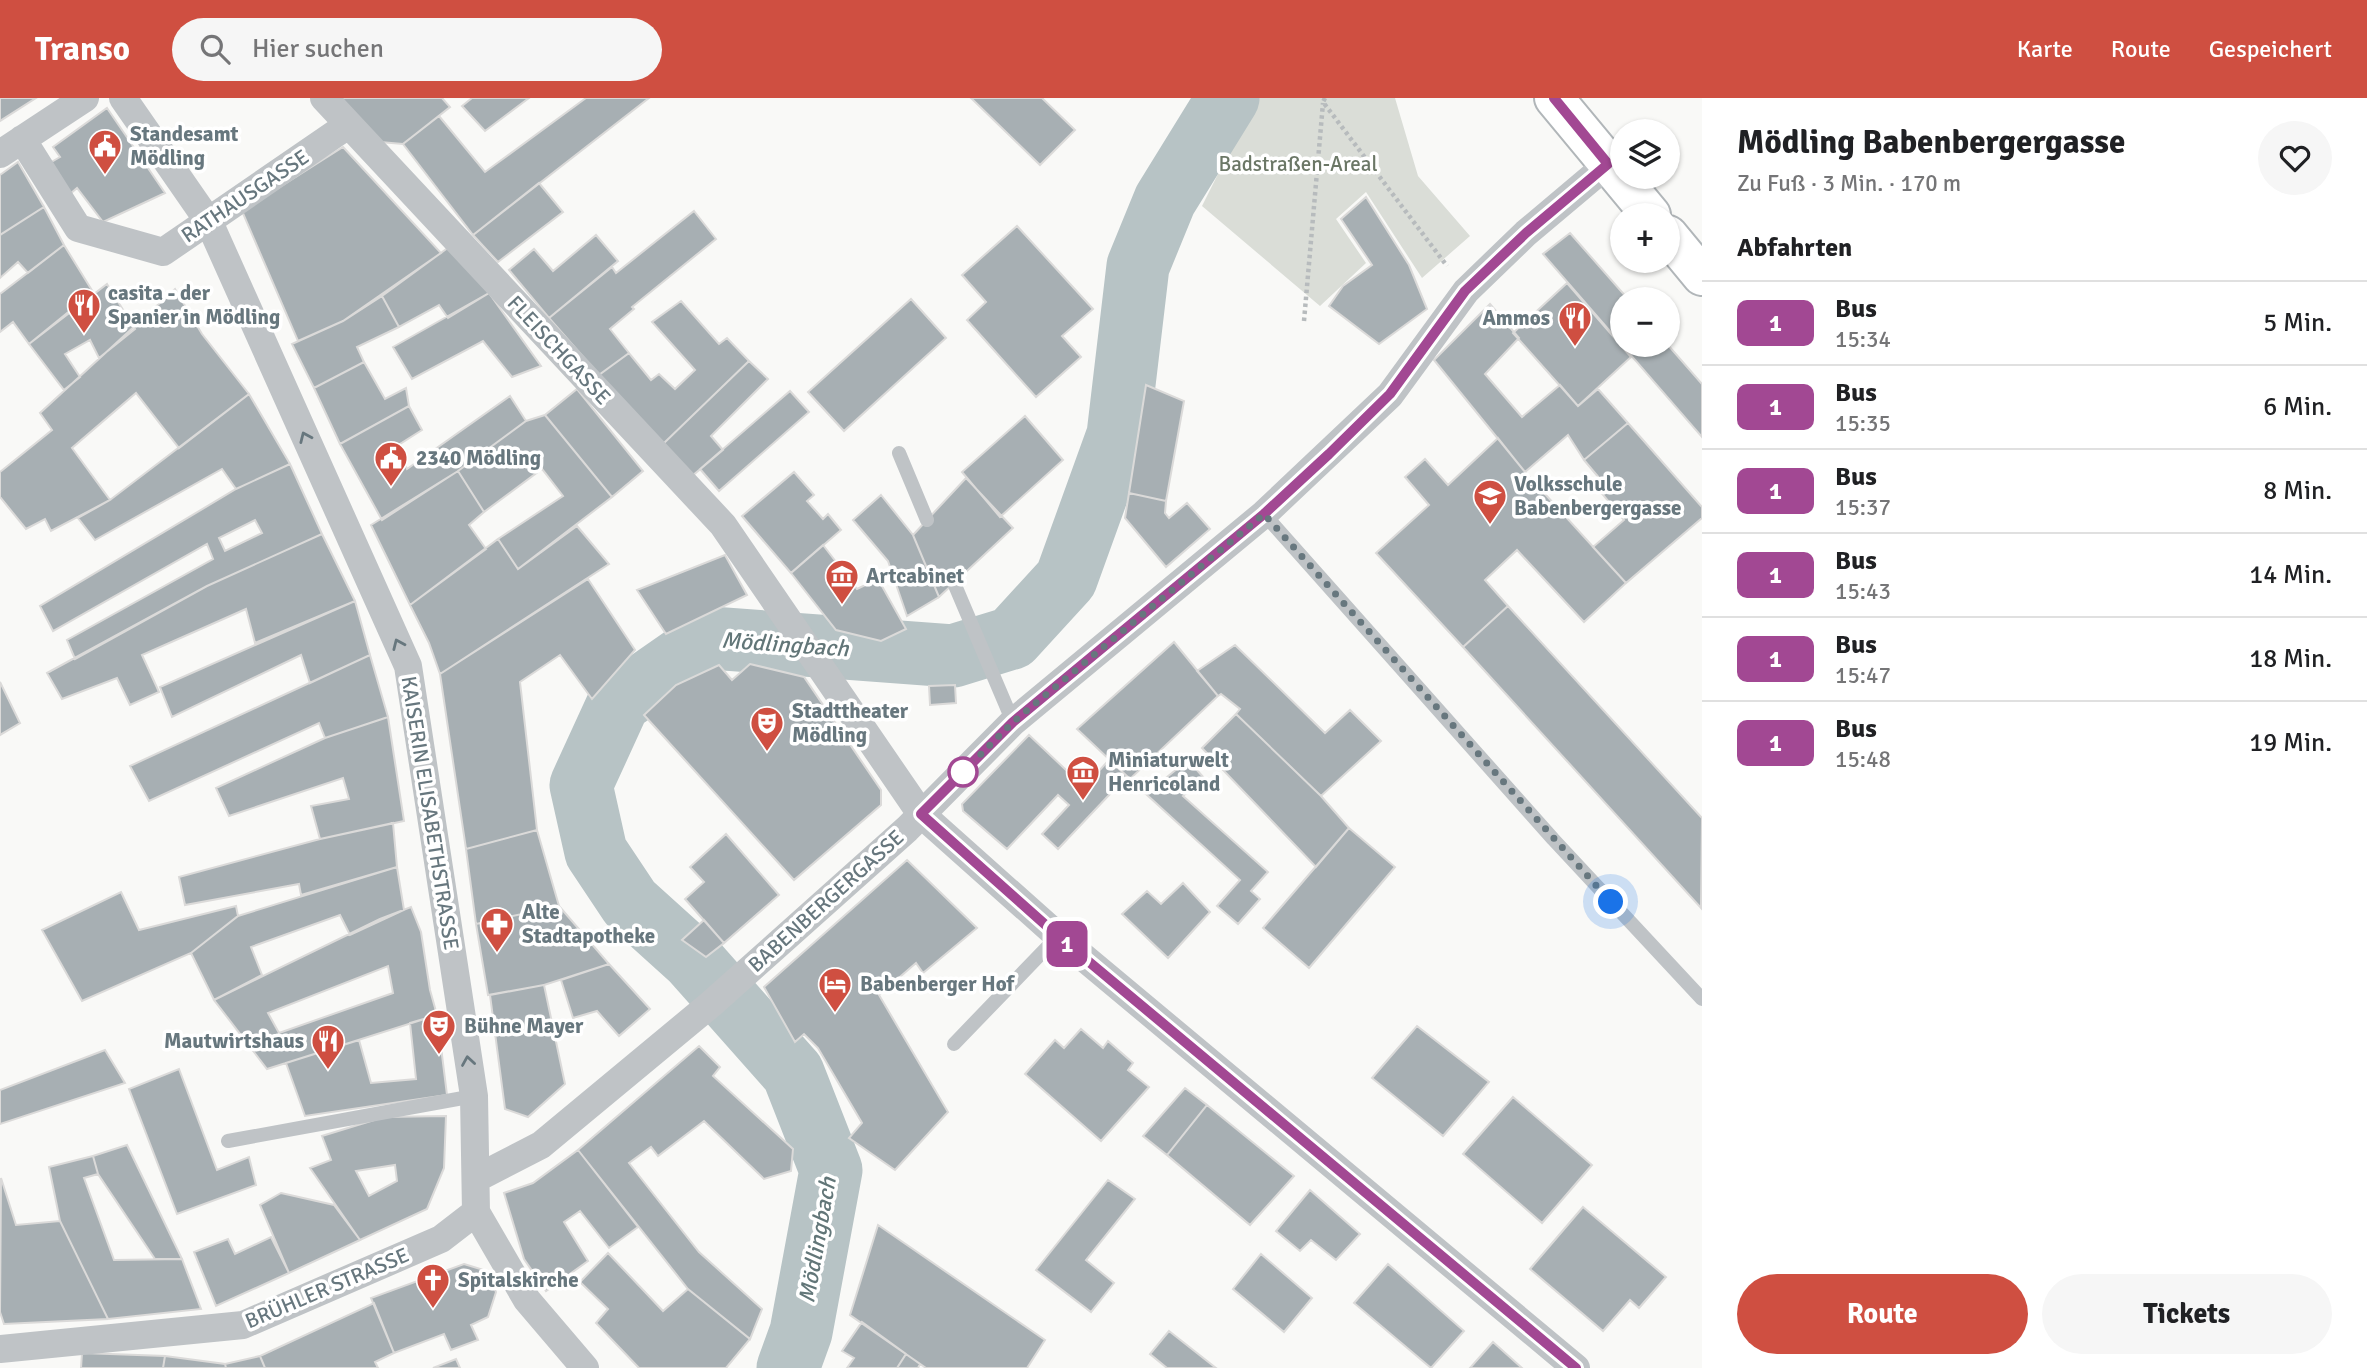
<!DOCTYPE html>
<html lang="de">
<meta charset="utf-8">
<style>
:root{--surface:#fff;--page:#f6f6f6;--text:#202124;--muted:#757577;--line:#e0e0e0;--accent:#cf4f41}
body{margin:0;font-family:Signika,sans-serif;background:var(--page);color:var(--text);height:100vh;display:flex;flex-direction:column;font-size:26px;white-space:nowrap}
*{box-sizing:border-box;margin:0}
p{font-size:23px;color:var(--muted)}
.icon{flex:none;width:38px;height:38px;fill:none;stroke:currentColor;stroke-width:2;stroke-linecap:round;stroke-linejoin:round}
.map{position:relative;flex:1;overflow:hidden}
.side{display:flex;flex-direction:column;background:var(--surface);width:665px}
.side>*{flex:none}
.badge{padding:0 14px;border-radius:10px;font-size:24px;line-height:46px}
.buttons{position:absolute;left:1610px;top:21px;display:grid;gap:14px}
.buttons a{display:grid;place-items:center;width:70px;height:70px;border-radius:50%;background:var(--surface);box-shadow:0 2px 5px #0004;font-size:35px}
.you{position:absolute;width:35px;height:35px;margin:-18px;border:5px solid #fff;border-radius:50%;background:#1a73e8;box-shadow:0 0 0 10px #1a73e833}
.map>.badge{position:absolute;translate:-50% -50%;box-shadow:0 0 0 4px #fff}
h2{padding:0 35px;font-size:26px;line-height:63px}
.round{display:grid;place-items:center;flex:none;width:74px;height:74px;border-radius:37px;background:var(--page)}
.headline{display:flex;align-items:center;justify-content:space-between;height:119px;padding:0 35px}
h1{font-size:33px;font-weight:700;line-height:52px}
.button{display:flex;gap:14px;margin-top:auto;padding:14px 35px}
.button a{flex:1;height:80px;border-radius:42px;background:var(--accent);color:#fff;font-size:28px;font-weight:700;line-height:80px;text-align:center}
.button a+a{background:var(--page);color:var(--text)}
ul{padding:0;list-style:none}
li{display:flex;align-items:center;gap:21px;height:84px;padding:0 35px;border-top:2px solid var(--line)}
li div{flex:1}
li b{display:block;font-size:26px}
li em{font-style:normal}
li .badge{min-width:77px;font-weight:700;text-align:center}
header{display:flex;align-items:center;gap:42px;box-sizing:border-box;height:98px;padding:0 35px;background:var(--accent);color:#fff}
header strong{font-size:33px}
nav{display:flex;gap:38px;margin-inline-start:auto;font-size:24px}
.search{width:490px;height:63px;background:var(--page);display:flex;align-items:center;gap:18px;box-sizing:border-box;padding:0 24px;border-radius:38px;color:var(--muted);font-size:26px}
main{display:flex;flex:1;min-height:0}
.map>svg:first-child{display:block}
</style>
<header>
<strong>Transo</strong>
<div class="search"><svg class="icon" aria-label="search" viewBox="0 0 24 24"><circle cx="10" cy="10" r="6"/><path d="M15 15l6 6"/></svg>Hier suchen</div>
<nav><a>Karte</a><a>Route</a><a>Gespeichert</a></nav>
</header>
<main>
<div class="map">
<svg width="1702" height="1270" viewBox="0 0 1702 1270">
<rect width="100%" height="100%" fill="#f9f9f7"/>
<path fill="#daddd7" d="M1256,0H1395L1418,78L1470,138L1422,180L1366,94L1336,121L1366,165L1320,208L1202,108Z"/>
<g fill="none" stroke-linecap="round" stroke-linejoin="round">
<path stroke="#b7c3c5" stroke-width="63" d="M788,1270L801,1234L831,1072L793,975L692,861L630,805L596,754L581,687L619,604L711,540L953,558L1012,540L1066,481L1118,337L1138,168L1165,102L1228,0"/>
</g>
<path fill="#a7afb3" stroke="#dbdad9" stroke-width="2" fill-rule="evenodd" d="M0,0H36L0,23Z
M340,0H442L450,9L403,46L380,44Z
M472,0H529L485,33L462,8Z
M586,0H649L473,137L403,46L439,18L485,74Z
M971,0H1042L1075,32L1040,67Z
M107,10L165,95L103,124L77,90L70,96L48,66L60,59L53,49Z
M343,49L441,155L343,223L298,243L242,113Z
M18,64L44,109L0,137V77Z
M539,85L563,114L498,164L473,137Z
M1366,99L1409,167L1427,211L1379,246L1329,208L1343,188L1372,167L1341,121Z
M44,109L64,147L28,175L18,164L0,180V137Z
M694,113L716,141L632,209L634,211L610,231L629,255L599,277L549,220L612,169L616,175Z
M1017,128L1093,211L1062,238L1081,259L1036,299L967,222L986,204L962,177Z
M1570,135L1628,201H1622V247H1668L1702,286V339L1543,156Z
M596,137L618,163L549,220L509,172L534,151L553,173Z
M64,147L93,194L29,246L13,224L0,234V196Z
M449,149L489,195L448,220L439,207L399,229L382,198Z
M1567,185L1631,259L1578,308L1513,235Z
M107,186L135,231L99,260L90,242L65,256L80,279L64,292L29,246Z
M175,191L202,236L249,296L179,350L136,295L72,350L110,402L51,433L45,421L26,431L0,399V374L52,332L40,315Z
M489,195L541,268L512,279L483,243L412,281L393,249Z
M382,198L399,229L357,249L364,264L314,290L292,246L343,223Z
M911,201L946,240L844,333L808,294Z
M681,203L719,246L727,240L749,263L663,346L599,277L629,255L651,282L659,276L675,291L695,272L652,224Z
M1490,206L1519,240L1485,276L1522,319L1560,287L1578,308L1598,291L1628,325L1584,362L1568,337L1525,374L1434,262Z
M749,263L768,281L711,338L723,352L692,378L663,346Z
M364,264L385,301L406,290L409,308L340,346L314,290Z
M1146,287L1184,303L1166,403L1129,395Z
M577,291L643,373L612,399L545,317Z
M790,293L809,314L719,393L700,371Z
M249,296L290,366L236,391L222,371L95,442L78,420L110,402Z
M510,298L526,323L458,373L382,422L340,346L409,308L422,332L397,348L407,371Z
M545,317L612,399L518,471L498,441L563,398L542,371L484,414L458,373L526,323Z
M1025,318L1063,362L1000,419L962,374Z
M1628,325L1702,409V420L1626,485L1593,449L1624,422L1594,386L1600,381L1584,362Z
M1498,340L1525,374L1626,485L1584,524L1517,452L1485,482L1508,508L1463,549L1376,455L1429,407L1405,379L1425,361L1448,387Z
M290,366L322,436L207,488L75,561L67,542L213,461L207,446L53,533L40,508L236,391ZM255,422L262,435L225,453L219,440Z
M458,373L484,414L469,427L486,451L410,507L371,427Z
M794,374L814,397L807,403L823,421L828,416L841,432L791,475L742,418Z
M966,380L1013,430L939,499L913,437Z
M1129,395L1166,403L1165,415L1169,420L1187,405L1210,431L1166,469L1125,420Z
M881,397L913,437L939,499L907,518L888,463L853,422Z
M577,428L609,466L440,576L429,545L410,507L498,441L518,471Z
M322,436L355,503L255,545L246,511L142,557L159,594L130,607L117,580L62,601L47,575L207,488Z
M823,447L857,491L878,481L906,531L881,543L836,532L791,475Z
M725,457L747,497L666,536L637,492Z
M588,481L635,552L592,601L560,557L520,584L537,732L466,751L440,576Z
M355,503L370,557L310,585L301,557L172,619L160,589Z
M1508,508L1702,720L1701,810L1463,549Z
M1174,544L1218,598L1130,681L1077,631Z
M1235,547L1325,635L1350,612L1381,643L1321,698L1236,616L1240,611L1221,596L1218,598L1197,573Z
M370,557L388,619L325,640L319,625L149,703L130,668Z
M750,566L804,579L881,692V707L794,782L644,617L676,587L719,567L732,582Z
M0,584L20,625L0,637Z
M955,587L956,605L930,607L929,588Z
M1236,616L1321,698L1349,730L1316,769L1202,650Z
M388,619L404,723L320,741L311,708L349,701L343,680L229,718L216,690L325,640Z
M1029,637L1084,689L1109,662L1127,678L1058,751L1042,736L1069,707L1058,697L1007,751L963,713L962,706Z
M1188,662L1204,680L1183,698L1268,774L1251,793L1260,801L1238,826L1217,808L1240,782L1146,696Z
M393,725L397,769L301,797L299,786L185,807L179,779L320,741Z
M1349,730L1395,769L1309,870L1263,830Z
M537,732L559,808L476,826L466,751Z
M726,736L779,797L724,845L685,801L704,784L690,769Z
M907,762L977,830L923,875L916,865L879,897L948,1014L895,1072L849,1040L862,1025L818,950L804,936L795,944L764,889Z
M397,769L404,812L350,837L340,817L251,849L262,877L214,902L191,855L238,818Z
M1183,785L1210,814L1168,860L1122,816L1147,793L1161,806Z
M121,794L139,832L236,808L238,818L191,855L82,903L42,832Z
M559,808L609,866L544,887L488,897L476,826Z
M411,809L421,834L430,892L437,917L267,971L214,902L380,821ZM388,868L393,895L279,935L268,915Z
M704,822L724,845L706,859L682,842Z
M609,866L650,911L619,938L597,913L573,920L561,882Z
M544,887L565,986L528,1019L505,1011L490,897Z
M437,917L447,997L305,1018L286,965L359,942L371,985L416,981L410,925Z
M1417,928L1489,984L1443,1038L1372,980Z
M1081,931L1103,950L1108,943L1133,965L1128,972L1149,989L1101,1043L1025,976L1055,942L1064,950Z
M699,948L720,969L713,978L793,1051L791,1073L764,1081L704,1023L658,1058L651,1049L629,1065L699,1154L762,1211L750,1241L688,1191L578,1052Z
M105,952L125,985L0,1026V992Z
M179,971L217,1072L249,1059L256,1087L177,1116L129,991Z
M1185,990L1207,1007L1167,1057L1143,1038Z
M1513,999L1592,1067L1542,1125L1463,1056Z
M1207,1007L1294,1078L1250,1127L1167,1057Z
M446,1018L444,1070L427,1111L360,1142L310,1070L331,1062L322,1038L384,1019ZM395,1067L397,1083L369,1098L356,1073Z
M127,1047L182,1161H155L98,1076L93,1058Z
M578,1052L638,1129L609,1150L580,1113L564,1124L588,1163L546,1193L524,1161L504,1095L533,1085Z
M93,1058L98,1076L84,1080L114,1162L182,1161L201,1211L108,1221L60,1123L49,1069Z
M1,1080L16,1127L60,1123L108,1221L4,1226L0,1214Z
M1108,1082L1135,1101L1086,1162L1114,1185L1091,1214L1036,1172Z
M1310,1092L1360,1136L1336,1162L1311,1142L1300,1153L1276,1133Z
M281,1095L334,1107L360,1142L289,1175L260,1107Z
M1583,1109L1666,1179L1639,1210L1630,1202L1603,1233L1530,1171Z
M878,1127L1045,1242L1027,1270H926L850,1217Z
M271,1139L289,1175L216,1208L194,1154L228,1141L235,1156Z
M608,1155L663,1213L688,1191L750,1241L726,1270H639L596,1225L608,1211L580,1184Z
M1261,1156L1312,1200L1284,1234L1233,1191Z
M464,1166L487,1173L496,1194L488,1219L471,1227L478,1242L451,1252L444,1236L394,1255L371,1200Z
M1388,1166L1464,1233L1431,1270L1354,1205Z
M374,1205L394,1255L375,1264L378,1270H265L260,1258Z
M862,1224L906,1256L897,1270H847L854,1260L842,1253Z
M1169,1233L1216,1270H1167L1150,1256Z
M1493,1244L1522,1270H1470Z
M82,1255L165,1258L163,1270H81Z
M906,1256L920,1266L918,1270H897Z
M165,1258L225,1266L226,1270H163Z
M260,1258L265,1270H226L225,1266Z
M456,1261L460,1270H433Z"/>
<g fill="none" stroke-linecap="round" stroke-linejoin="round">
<defs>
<path id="primary" d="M1554,0L1651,117
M1668,137L1702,178"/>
</defs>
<use href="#primary" stroke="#b1b6b9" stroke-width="42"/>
<path stroke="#b7bbbd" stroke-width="4.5" stroke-dasharray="3.5 3.5" stroke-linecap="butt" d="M1325,0L1323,4L1447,168
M1304,223L1323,5"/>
<path stroke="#bfc3c6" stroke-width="14" d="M899,355L927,422
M1264,416L1553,741L1702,901
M954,485L1013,624
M954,946L1058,838
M228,1043L474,998"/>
<path stroke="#bfc3c6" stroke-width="28" d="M123,0L209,124L408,568L474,998L476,1114L527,1202L585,1270
M324,0L723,427L921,716L1058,838L1576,1270
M22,41L78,130L163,154L348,27
M0,56L85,0
M477,1080L541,1047L711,906L907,731L1013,624L1264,416L1390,297L1466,193L1526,135L1608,66
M0,1251L243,1227L441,1141L476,1114"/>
<use href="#primary" stroke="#fff" stroke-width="38"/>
</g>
<defs><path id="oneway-chevron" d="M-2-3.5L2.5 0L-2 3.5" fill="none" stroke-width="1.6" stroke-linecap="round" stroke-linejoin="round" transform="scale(1.75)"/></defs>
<g stroke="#67777e">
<use href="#oneway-chevron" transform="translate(305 339) rotate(-114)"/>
<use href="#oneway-chevron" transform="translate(398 546) rotate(-114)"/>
<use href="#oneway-chevron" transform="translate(468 963) rotate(-99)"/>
</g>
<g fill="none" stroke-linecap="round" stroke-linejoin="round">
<defs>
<path id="line" d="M1554,0L1608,66L1526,135L1465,193L1390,296L1329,356L1264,416L1013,624L921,716L1058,838L1576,1270"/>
</defs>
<use href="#line" stroke="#fff" stroke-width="16"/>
<use href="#line" stroke="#a24893" stroke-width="10"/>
<path stroke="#67777e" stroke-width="7" stroke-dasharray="0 12.6" d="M963,674L1013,624L1264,416L1611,804"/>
</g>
<defs>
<symbol id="civic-pin" viewBox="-11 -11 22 30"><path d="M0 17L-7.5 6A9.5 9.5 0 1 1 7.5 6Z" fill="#cf4f41" stroke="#fff"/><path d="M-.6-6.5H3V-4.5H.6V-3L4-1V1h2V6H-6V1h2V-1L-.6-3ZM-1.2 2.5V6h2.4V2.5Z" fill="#fff"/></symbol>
<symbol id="restaurant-pin" viewBox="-11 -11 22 30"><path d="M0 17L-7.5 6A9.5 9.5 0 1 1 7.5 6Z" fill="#cf4f41" stroke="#fff"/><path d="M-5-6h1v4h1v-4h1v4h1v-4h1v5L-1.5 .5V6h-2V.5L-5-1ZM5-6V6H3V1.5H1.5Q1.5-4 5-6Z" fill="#fff"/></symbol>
<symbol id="school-pin" viewBox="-11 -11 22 30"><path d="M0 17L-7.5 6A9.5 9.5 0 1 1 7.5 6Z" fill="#cf4f41" stroke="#fff"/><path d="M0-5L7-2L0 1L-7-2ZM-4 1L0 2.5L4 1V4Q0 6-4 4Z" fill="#fff"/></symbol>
<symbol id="museum-pin" viewBox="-11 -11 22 30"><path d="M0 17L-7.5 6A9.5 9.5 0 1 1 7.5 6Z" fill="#cf4f41" stroke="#fff"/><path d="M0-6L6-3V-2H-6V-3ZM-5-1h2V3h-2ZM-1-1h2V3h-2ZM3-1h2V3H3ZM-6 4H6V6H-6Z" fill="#fff"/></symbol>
<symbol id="theatre-pin" viewBox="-11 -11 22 30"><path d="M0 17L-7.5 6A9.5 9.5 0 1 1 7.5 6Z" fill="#cf4f41" stroke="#fff"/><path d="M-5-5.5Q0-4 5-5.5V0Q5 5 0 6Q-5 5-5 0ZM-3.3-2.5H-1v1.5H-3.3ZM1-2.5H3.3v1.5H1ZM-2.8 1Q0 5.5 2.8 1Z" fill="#fff"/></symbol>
<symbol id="pharmacy-pin" viewBox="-11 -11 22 30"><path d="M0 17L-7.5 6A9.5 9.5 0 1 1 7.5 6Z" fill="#cf4f41" stroke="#fff"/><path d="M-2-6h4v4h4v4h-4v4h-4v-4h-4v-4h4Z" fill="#fff"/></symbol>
<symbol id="hotel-pin" viewBox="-11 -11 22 30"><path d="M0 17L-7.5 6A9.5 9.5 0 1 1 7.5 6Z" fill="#cf4f41" stroke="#fff"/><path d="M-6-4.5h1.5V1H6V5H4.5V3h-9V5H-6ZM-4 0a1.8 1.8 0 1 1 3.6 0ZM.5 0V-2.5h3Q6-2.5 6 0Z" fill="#fff"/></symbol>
<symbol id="church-pin" viewBox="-11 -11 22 30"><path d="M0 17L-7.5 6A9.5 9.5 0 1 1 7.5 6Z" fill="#cf4f41" stroke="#fff"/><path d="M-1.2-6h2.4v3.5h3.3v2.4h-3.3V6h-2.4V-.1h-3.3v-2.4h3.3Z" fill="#fff"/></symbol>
</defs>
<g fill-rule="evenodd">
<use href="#civic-pin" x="86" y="29" width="38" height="52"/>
<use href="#restaurant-pin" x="65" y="188" width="38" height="52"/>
<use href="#restaurant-pin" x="1556" y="201" width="38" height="52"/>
<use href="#civic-pin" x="372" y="341" width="38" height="52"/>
<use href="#school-pin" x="1471" y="379" width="38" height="52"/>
<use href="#museum-pin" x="823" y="459" width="38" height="52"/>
<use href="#theatre-pin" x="748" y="606" width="38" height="52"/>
<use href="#museum-pin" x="1064" y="655" width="38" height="52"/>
<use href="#pharmacy-pin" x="478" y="807" width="38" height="52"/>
<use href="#hotel-pin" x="816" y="867" width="38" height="52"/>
<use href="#theatre-pin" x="420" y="909" width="38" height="52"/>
<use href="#restaurant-pin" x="309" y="924" width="38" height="52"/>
<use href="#church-pin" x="414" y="1163" width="38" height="52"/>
</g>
<circle fill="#fff" stroke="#a24893" stroke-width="3.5" cx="963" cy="674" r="14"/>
<g text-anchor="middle" stroke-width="7" stroke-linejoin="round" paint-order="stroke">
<g font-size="21" font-weight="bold" fill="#67777e" stroke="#fff" text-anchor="start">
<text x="130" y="43">Standesamt<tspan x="130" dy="24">Mödling</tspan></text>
<text x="108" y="202">casita - der<tspan x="108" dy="24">Spanier in Mödling</tspan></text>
<text x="1550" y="227" text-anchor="end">Ammos</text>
<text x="416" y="367">2340 Mödling</text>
<text x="1514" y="393">Volksschule<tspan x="1514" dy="24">Babenbergergasse</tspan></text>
<text x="866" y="485">Artcabinet</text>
<text x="792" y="620">Stadttheater<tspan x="792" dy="24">Mödling</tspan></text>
<text x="1108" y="669">Miniaturwelt<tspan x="1108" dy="24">Henricoland</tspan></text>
<text x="522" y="821">Alte<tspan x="522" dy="24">Stadtapotheke</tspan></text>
<text x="860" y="893">Babenberger Hof</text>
<text x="464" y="935">Bühne Mayer</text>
<text x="304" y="950" text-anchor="end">Mautwirtshaus</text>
<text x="458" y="1189">Spitalskirche</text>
</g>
<g font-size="21" fill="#6b7766" stroke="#fff">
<text x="1298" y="73">Badstraßen-Areal</text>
</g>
<g font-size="21" fill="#67777e" stroke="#fff">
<text transform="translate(245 98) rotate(-34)" y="7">RATHAUSGASSE</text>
<text transform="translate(559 252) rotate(47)" y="7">FLEISCHGASSE</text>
<text transform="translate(430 715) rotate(81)" y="7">KAISERIN ELISABETHSTRASSE</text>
<text transform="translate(826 803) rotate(-42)" y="7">BABENBERGERGASSE</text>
<text transform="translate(327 1190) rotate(-23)" y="7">BRÜHLER STRASSE</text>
</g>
<g font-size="23" font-style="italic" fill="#627678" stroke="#fff">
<text transform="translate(785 546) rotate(4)" y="8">Mödlingbach</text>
<text transform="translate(817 1142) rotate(-80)" y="8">Mödlingbach</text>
</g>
</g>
</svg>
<div class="buttons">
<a><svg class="icon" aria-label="layers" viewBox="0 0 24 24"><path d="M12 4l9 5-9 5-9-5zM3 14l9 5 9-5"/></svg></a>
<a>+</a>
<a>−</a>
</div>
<div class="you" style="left:1611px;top:804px"></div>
<b class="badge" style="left:1067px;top:846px;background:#a24893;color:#fff">1</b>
</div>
<section class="side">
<div class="headline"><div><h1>Mödling Babenbergergasse</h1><p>Zu Fuß · 3 Min. · 170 m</p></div><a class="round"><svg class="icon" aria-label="heart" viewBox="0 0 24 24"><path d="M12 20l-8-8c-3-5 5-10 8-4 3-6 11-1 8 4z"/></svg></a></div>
<h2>Abfahrten</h2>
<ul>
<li><span class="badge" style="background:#a24893;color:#fff">1</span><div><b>Bus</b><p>15:34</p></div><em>5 Min.</em></li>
<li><span class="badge" style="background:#a24893;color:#fff">1</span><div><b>Bus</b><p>15:35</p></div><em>6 Min.</em></li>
<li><span class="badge" style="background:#a24893;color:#fff">1</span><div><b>Bus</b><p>15:37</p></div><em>8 Min.</em></li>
<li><span class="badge" style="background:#a24893;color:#fff">1</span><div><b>Bus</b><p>15:43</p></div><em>14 Min.</em></li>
<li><span class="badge" style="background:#a24893;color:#fff">1</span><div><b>Bus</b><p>15:47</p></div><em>18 Min.</em></li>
<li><span class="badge" style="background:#a24893;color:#fff">1</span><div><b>Bus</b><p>15:48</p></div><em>19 Min.</em></li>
</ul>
<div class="button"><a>Route</a><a>Tickets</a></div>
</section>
</main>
